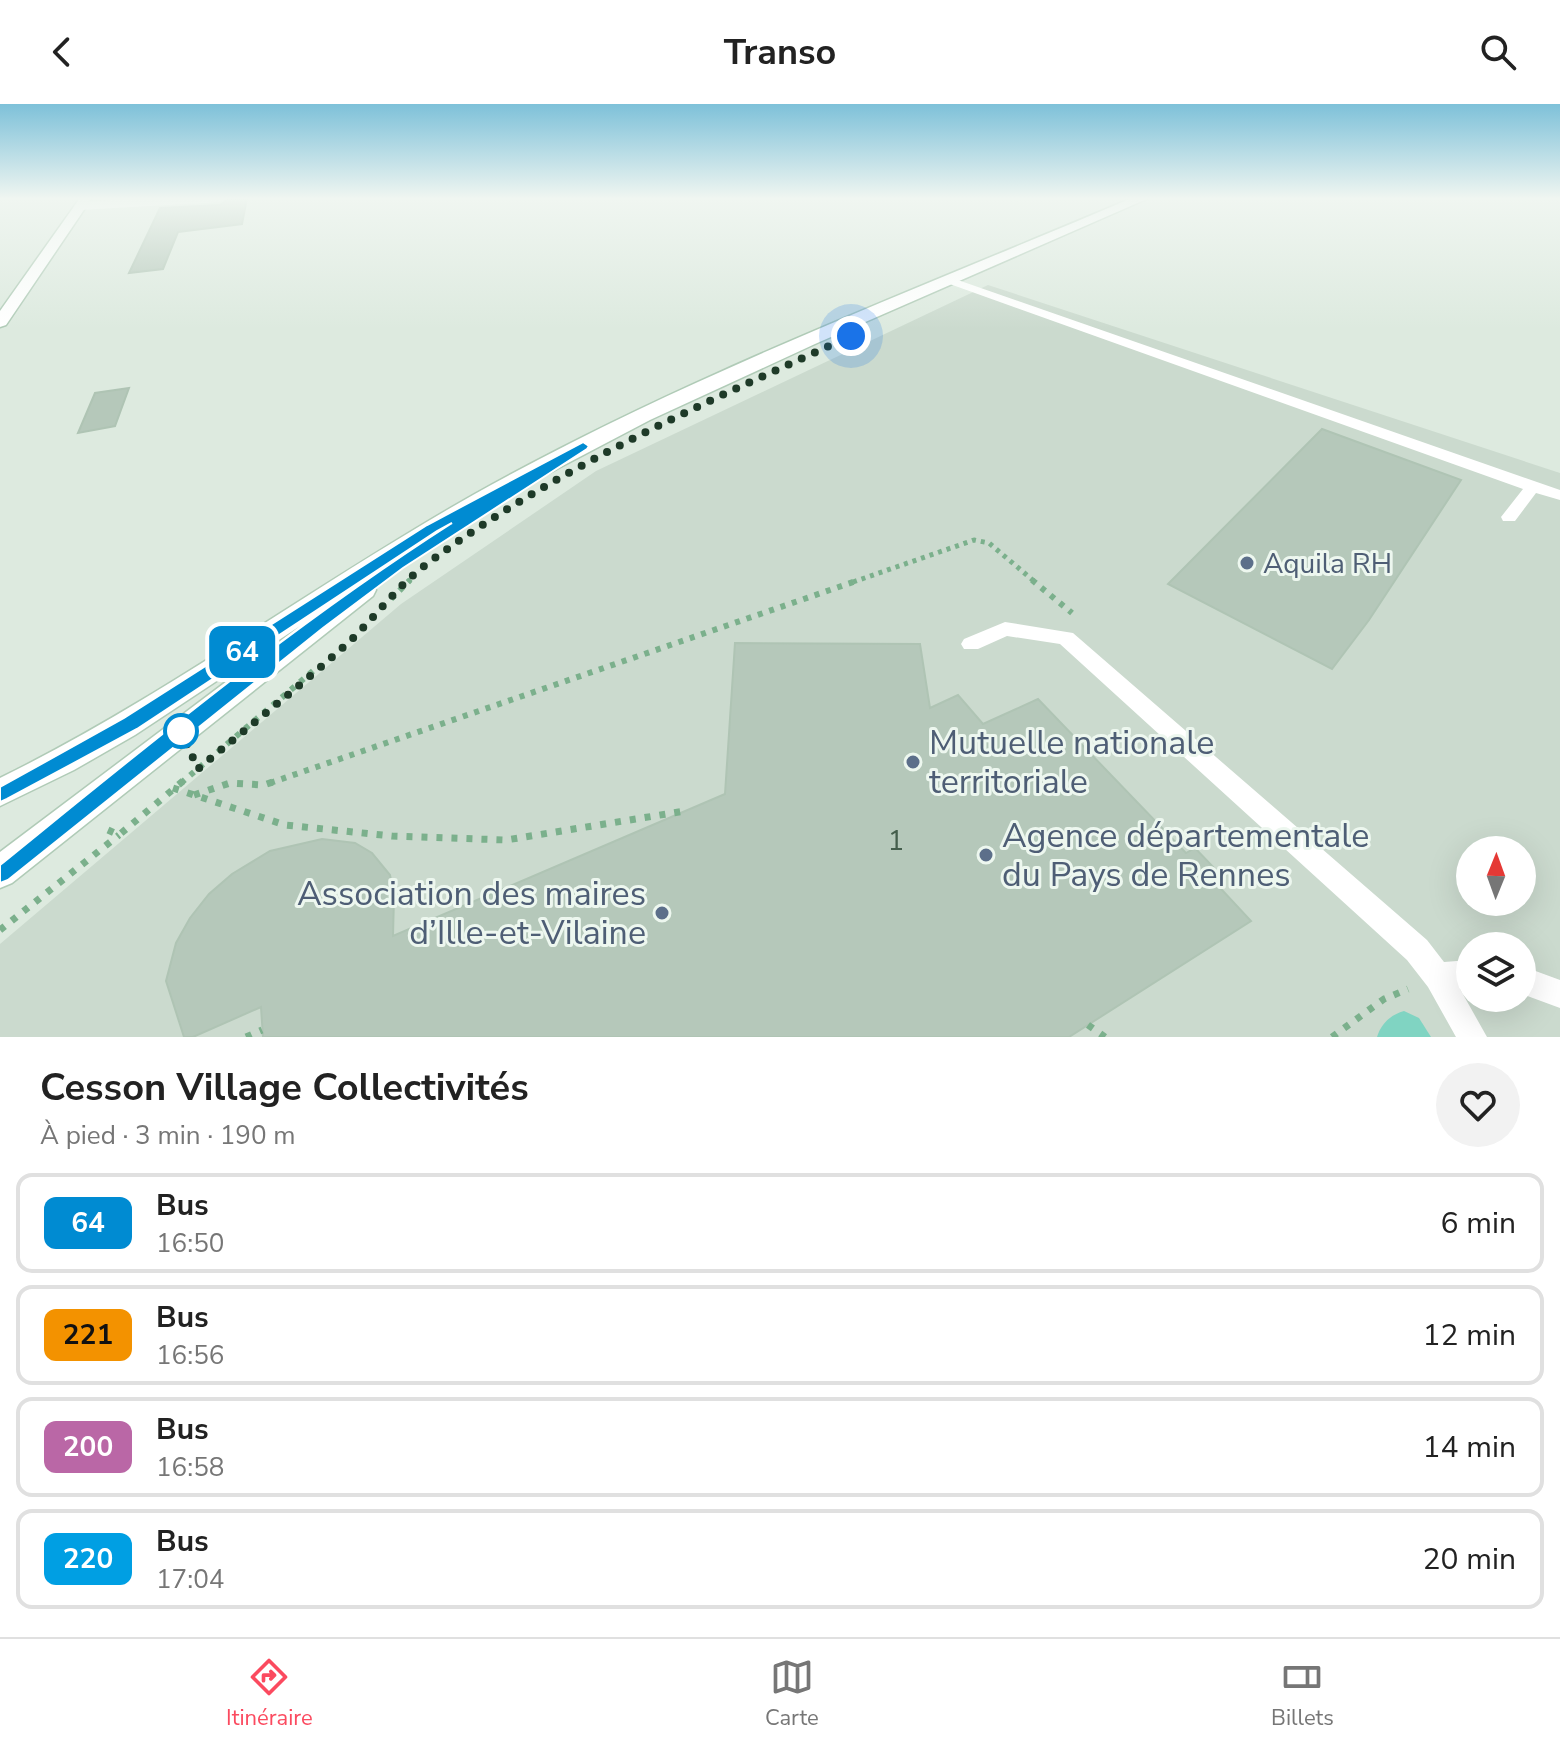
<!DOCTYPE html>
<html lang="fr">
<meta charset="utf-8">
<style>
:root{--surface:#fff;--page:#f2f2f2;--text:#222;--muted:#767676;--line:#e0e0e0;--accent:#fb4a5f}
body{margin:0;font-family:"Nunito Sans",sans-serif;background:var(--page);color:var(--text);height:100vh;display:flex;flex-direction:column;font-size:30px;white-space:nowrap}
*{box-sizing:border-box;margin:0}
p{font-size:26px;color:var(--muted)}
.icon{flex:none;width:44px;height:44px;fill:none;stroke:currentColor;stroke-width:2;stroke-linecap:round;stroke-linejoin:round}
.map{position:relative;height:933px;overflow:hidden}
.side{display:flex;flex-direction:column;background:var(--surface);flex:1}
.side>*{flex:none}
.badge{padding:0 16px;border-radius:12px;font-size:28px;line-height:52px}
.needle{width:52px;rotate:1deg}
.tools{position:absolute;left:1456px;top:732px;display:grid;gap:16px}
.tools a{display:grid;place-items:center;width:80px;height:80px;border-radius:50%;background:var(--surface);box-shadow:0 8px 32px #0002;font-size:40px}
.you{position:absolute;width:40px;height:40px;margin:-20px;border:6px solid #fff;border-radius:50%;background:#1a73e8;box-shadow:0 0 0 12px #1a73e833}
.map>.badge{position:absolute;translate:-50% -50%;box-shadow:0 0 0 4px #fff}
.round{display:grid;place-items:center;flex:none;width:84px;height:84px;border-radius:42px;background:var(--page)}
.overview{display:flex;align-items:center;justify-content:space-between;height:136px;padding:0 40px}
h1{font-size:38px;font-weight:700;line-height:60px}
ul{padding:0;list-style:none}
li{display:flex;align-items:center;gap:24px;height:100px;margin:0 16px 12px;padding:0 24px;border:4px solid var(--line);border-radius:16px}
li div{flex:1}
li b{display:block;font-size:30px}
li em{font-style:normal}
li .badge{min-width:88px;font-weight:700;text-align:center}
header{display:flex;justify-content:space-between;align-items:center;height:104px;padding:0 40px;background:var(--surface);font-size:36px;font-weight:700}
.tab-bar{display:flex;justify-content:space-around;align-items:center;height:112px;border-top:2px solid var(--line);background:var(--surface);font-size:22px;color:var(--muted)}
.tab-bar a{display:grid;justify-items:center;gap:4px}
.tab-bar .on{color:var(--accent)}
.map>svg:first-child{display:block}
</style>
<header><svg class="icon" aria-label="back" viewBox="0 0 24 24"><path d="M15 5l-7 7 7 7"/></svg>Transo<svg class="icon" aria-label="search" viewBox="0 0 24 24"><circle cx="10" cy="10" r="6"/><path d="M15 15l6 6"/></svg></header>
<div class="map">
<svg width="1560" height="933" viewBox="0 0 1560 933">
<rect width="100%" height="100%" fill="#ddeadf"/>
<path fill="#cbdace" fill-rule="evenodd" d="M988,181L1560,369V933H0V840L401,500L596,367ZM1470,746H1522V798H1470ZM1470,842H1522V894H1470Z"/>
<path fill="#80d4c2" d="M1404,907L1419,914L1431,933H1377C1381,920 1390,911 1404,907Z"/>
<path fill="#b5c8ba" stroke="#afc4b4" stroke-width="2" d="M229,94H247L242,120L178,128L163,165L129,169L160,104L220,101Z
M129,284L115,322L78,329L95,289Z
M1322,325L1461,376L1369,516L1332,565L1168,480Z
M735,539L920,540L930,604L958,591L983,620L1038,595L1186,749L1195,744L1217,767L1209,772L1251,817L1069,933H263L261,903L193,933H184L166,877L176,839L190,814L209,790L232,770L270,747L322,735L355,739L372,749L390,771L394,792L393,832L725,690Z"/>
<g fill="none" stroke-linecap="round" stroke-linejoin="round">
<defs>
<path id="secondary" d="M80,94H92L6,221L0,223V207Z
M1132,94H1149L815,240L650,316L490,400L365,478L373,480L376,486L373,492L12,779L0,784V748L300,522L135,631L74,666L0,702V674C165,593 312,482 473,391C683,273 911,188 1132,94Z"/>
</defs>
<use href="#secondary" stroke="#b0cbb7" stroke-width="3"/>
<path stroke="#7bb08c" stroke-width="5" stroke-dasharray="4 5" stroke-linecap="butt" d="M408,478L415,471
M853,478L974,436L989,439L1035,478"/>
<path stroke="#7bb08c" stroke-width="6" stroke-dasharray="5 7" stroke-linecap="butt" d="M1032,476L1072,509
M391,495L410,476
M181,679L313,567
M270,679L859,476"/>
<path stroke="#7bb08c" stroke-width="7" stroke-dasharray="6 9" stroke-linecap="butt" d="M173,684L285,721L392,732L506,736L685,707
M194,691L230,679L264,681L276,677
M108,726L119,731L183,677
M0,826L119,731
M1088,921L1105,933
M246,933L262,926
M1332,933L1384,895L1408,885"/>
<path fill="#fff" fill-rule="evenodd" d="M947,175H955L1560,386V396L1536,389L1515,417H1503L1501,413L1523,385L947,179Z
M1005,518L1073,529L1427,836L1444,858L1470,856V884L1460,885L1487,933H1456L1428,883L1407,856L1060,540L1007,532L978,545H964L961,540L964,535Z
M1522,862L1560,876V904L1522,890Z"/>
<path fill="#fff" fill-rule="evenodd" d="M153,94H226L220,98L80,106L74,102L80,98Z"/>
<use href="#secondary" fill="#fff" fill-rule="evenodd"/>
</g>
<linearGradient id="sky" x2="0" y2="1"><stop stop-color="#7ec1d9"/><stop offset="0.42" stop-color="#f0f6f1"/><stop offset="1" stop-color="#f0f6f1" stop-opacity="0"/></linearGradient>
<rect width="1560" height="225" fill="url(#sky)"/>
<path fill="#008bd2" stroke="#fff" stroke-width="2" d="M583,338L589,342L587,345L403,464L323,524L8,776L0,779V761C143,645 291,522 452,419L437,427L137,625L7,695L0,698V683L124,614L427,421Z"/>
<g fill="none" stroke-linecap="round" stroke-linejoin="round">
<path stroke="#1e3a28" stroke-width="8" stroke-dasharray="0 14.4" d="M181,627L198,665C249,622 302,581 351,536C376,512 397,483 424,462C553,365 704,299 851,232"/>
</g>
<g fill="#5c6f8a" stroke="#edf7ef" stroke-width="3">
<circle cx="1247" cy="459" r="8"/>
<circle cx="913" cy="658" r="8"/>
<circle cx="986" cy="751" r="8"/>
<circle cx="662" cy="809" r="8"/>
</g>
<circle fill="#fff" stroke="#008bd2" stroke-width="4" cx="181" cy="627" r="16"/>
<g text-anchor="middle" stroke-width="6" stroke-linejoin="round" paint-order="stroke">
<g font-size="28" fill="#4e5e75" stroke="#edf7ef" text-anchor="start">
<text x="1263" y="469">Aquila RH</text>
</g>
<g font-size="28" fill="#445e4c">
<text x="896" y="746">1</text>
</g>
<g font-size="34" fill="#4e5e75" stroke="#edf7ef" text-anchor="start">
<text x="929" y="650">Mutuelle nationale<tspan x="929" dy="39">territoriale</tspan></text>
<text x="1002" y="743">Agence départementale<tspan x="1002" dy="39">du Pays de Rennes</tspan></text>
<text x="646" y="801" text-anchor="end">Association des maires<tspan x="646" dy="39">d’Ille-et-Vilaine</tspan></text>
</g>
</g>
</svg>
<div class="tools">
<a><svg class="needle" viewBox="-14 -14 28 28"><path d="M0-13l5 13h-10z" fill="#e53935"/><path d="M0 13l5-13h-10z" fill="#767676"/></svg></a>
<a><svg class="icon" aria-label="layers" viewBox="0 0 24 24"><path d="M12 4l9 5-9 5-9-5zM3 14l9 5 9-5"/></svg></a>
</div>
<div class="you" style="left:851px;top:232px"></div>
<b class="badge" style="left:242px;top:548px;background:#008bd2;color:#fff">64</b>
</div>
<section class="side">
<div class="overview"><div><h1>Cesson Village Collectivités</h1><p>À pied · 3 min · 190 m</p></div><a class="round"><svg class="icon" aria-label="heart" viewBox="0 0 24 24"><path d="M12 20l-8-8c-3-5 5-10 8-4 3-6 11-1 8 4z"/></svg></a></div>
<ul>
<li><span class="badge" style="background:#008bd2;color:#fff">64</span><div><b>Bus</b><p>16:50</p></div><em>6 min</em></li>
<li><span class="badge" style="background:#f39200;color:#111">221</span><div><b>Bus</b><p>16:56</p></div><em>12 min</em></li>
<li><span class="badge" style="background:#ba67a6;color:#fff">200</span><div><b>Bus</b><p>16:58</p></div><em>14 min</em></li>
<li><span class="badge" style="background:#009fe3;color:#fff">220</span><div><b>Bus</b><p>17:04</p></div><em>20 min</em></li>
</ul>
</section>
<nav class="tab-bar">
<a class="on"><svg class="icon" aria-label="directions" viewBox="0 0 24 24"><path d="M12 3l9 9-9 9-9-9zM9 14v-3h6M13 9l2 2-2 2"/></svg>Itinéraire</a>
<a><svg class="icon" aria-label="map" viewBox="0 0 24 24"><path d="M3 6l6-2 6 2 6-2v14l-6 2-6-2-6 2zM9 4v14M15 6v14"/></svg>Carte</a>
<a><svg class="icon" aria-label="tickets" viewBox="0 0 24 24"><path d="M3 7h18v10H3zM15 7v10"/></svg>Billets</a>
</nav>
